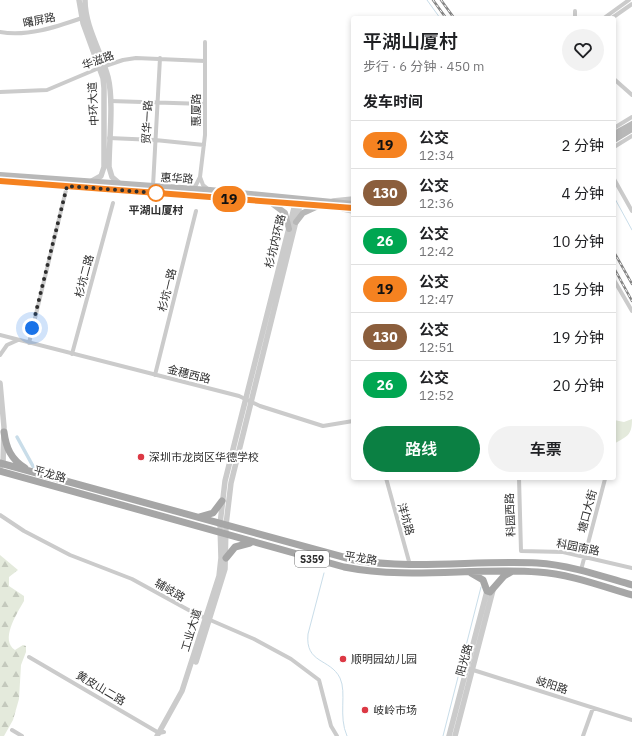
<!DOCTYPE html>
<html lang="zh">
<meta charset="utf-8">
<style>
:root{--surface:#fff;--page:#f2f2f2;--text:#202124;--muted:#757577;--line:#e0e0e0;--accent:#0b8043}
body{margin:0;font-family:"IBM Plex Sans","Noto Sans SC",sans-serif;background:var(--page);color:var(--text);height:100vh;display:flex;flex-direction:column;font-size:15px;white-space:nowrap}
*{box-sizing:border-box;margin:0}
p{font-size:13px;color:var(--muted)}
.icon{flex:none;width:22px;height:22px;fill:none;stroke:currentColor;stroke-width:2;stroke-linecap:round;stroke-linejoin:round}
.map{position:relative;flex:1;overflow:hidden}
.sheet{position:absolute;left:351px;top:16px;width:265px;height:464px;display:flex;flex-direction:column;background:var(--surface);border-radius:4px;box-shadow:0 2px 6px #0003}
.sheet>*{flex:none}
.badge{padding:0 8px;border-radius:13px;font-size:14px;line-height:26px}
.you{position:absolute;width:20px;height:20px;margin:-10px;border:3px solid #fff;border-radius:50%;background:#1a73e8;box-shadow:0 0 0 6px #1a73e833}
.map>.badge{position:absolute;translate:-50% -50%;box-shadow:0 0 0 2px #fff}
h2{padding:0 12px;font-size:15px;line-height:36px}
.round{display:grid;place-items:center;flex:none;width:42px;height:42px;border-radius:21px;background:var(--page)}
.summary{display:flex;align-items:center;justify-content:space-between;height:68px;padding:0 12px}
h1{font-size:19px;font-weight:600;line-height:30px}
.primary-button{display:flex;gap:8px;margin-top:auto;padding:8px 12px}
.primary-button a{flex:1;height:46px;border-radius:24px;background:var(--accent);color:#fff;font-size:16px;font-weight:600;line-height:46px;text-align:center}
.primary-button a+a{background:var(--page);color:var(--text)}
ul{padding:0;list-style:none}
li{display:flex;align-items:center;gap:12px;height:48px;padding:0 12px;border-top:1px solid var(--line)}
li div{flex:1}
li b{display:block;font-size:15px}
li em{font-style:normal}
li .badge{min-width:44px;font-weight:700;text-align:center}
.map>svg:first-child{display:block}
</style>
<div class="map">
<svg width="632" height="736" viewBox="0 0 632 736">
<defs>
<pattern id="forest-firs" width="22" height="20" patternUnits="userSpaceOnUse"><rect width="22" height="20" fill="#e4eadc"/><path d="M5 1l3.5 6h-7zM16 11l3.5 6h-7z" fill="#c4c9bd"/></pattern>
</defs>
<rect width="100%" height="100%" fill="#fff"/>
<path fill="#e4eadc" d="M632,419C632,436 627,436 614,444V420L624,422Z"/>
<path fill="url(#forest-firs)" d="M0,555L18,570L9,577V586L24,596V601C16,615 0,640 15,650L23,645L26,646V652L21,665L19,699L13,720L4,736H0Z"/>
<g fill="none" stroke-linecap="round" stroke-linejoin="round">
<path stroke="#c9dde9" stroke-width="1" d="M427,0L440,18
M614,197L632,230
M324,573L308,634C305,664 330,658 340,678C347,693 338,716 347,736
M443,736L481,587"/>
<path stroke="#c9dde9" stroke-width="3.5" d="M17,437L34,468"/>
<path stroke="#cbcbcb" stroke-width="4" d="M575,11V18
M604,18L629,0
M612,18L632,4
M0,32C27,37 56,27 82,18
M614,79L632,95
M0,92L47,90L99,68L123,60L136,58L205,61
M110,101L205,104
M614,128L632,117
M109,138L155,140L204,145
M614,147L632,136
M200,177L203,185L208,189
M614,179L632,211
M153,186L160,58
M191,187L196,185L200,177L205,135V42
M614,280L632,311
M0,335L239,396L260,406L323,426L353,421
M29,343L67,186
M72,354L113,203
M0,355L7,345L18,340
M155,375L196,211
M386,478L410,565
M519,478L521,551L563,552L632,568
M0,515L24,531L70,555L132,579L194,613L254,639L291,659L319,680L331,726L337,736
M581,570L605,479
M29,657L159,733L164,732
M470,669L632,720
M12,730L22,736
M583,736L593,708"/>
<path stroke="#cbcbcb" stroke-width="5.5" d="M79,0L83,23L103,78L104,88V167L101,176L92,181
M85,0C85,27 101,51 108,77C114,102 109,141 109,167L112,177L119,183
M333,201L353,199
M343,209L353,211
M0,383L4,427L3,464L0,467
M196,662L225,569L226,525L231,483L300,205L299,201
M157,736L182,691L219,576L221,558L220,524L225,481L295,204L297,200
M449,736L487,591
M455,736L493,590"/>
<path stroke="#b8b8b8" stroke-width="6" d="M614,134L632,124
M614,140L632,129
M0,175L210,190L353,204
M0,181L353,208
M273,204L285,213L289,229
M296,222L303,213L316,207"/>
<path stroke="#a6a6a6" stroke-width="7" d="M4,432C6,448 11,459 25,468
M0,463L354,560C415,570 476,560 537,563C570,565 601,576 632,585
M0,471L344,567C410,580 472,567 538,572C570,574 601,586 632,595
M199,517L213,513L222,501
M226,558L235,547L250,543
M471,573L483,580L487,591L490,592L504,576L511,572"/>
<defs>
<path id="rail" d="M433,0L446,18
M441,0L454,18
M614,252L632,284
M614,268L632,301"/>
</defs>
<use href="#rail" stroke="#838383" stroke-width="2.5"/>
<use href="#rail" stroke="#fff" stroke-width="1" stroke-dasharray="3" stroke-linecap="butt"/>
</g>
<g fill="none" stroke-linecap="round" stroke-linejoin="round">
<defs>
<path id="line" d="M0,181L353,208"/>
</defs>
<use href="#line" stroke="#fff" stroke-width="9"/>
<use href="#line" stroke="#f58220" stroke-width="6"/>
<path stroke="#2e2e2e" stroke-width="4" stroke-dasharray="0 7.2" d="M32,328L67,186L156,193"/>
</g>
<circle fill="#fff" stroke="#f58220" stroke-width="2" cx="156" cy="193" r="8"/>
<g fill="#dc3844" stroke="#fff" stroke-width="1.5">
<circle cx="141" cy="457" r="4"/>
<circle cx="343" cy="659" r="4"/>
<circle cx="365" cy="710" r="4"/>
</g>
<g text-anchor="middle" stroke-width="4" stroke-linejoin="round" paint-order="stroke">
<rect fill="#fff" stroke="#6d6d6d" stroke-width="1" x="295" y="551" width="34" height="16" rx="3"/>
<g font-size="10" font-weight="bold" fill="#2e2e2e">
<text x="312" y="563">S359</text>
</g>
<g font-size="11" fill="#2e2e2e" stroke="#fff">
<text transform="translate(39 20) rotate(-12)" y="4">曙屏路</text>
<text transform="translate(98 60) rotate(-20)" y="4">华滋路</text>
<text transform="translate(93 104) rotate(-93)" y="4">中环大道</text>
<text transform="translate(196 110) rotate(-90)" y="4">惠厦路</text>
<text transform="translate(147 122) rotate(-87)" y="4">贸华一路</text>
<text transform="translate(177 178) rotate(3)" y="4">惠华路</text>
<text transform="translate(275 241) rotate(-76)" y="4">杉坑内环路</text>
<text transform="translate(84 276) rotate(-75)" y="4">杉坑二路</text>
<text transform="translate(167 290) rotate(-76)" y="4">杉坑一路</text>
<text transform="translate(189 374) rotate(14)" y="4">金穗西路</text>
<text transform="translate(50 474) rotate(16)" y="4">平龙路</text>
<text transform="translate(587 511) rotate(-75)" y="4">塘口大街</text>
<text transform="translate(510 515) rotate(-92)" y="4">科园西路</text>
<text transform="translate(406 519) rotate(74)" y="4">洋坑路</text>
<text transform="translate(578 547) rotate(11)" y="4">科园南路</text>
<text transform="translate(361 558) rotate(9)" y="4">平龙路</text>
<text transform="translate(170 590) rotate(30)" y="4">辅岐路</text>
<text transform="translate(191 630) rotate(-73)" y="4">工业大道</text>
<text transform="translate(464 660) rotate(-75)" y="4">阳光路</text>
<text transform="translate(552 685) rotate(18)" y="4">岐阳路</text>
<text transform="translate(101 688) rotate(31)" y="4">黄皮山二路</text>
</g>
<g font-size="11" font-weight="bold" fill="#2e2e2e" stroke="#fff">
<text x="156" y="214">平湖山厦村</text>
</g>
<g font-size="11" fill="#2e2e2e" stroke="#fff" text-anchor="start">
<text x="149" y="461">深圳市龙岗区华德学校</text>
<text x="351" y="663">顺明园幼儿园</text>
<text x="373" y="714">岐岭市场</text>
</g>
</g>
</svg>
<div class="you" style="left:32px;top:328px"></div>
<b class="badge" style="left:229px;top:199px;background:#f58220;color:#111">19</b>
<section class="sheet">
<div class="summary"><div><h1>平湖山厦村</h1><p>步行 · 6 分钟 · 450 m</p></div><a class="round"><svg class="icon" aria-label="heart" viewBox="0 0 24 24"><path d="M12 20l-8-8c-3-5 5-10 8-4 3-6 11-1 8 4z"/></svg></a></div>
<h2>发车时间</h2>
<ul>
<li><span class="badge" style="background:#f58220;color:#111">19</span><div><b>公交</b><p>12:34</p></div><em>2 分钟</em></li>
<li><span class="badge" style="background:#8b5e3c;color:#fff">130</span><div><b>公交</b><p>12:36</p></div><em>4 分钟</em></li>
<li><span class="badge" style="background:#00a651;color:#fff">26</span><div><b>公交</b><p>12:42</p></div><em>10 分钟</em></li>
<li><span class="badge" style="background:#f58220;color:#111">19</span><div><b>公交</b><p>12:47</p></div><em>15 分钟</em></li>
<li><span class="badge" style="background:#8b5e3c;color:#fff">130</span><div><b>公交</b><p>12:51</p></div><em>19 分钟</em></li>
<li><span class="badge" style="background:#00a651;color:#fff">26</span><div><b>公交</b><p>12:52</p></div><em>20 分钟</em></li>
</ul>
<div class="primary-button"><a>路线</a><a>车票</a></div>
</section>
</div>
